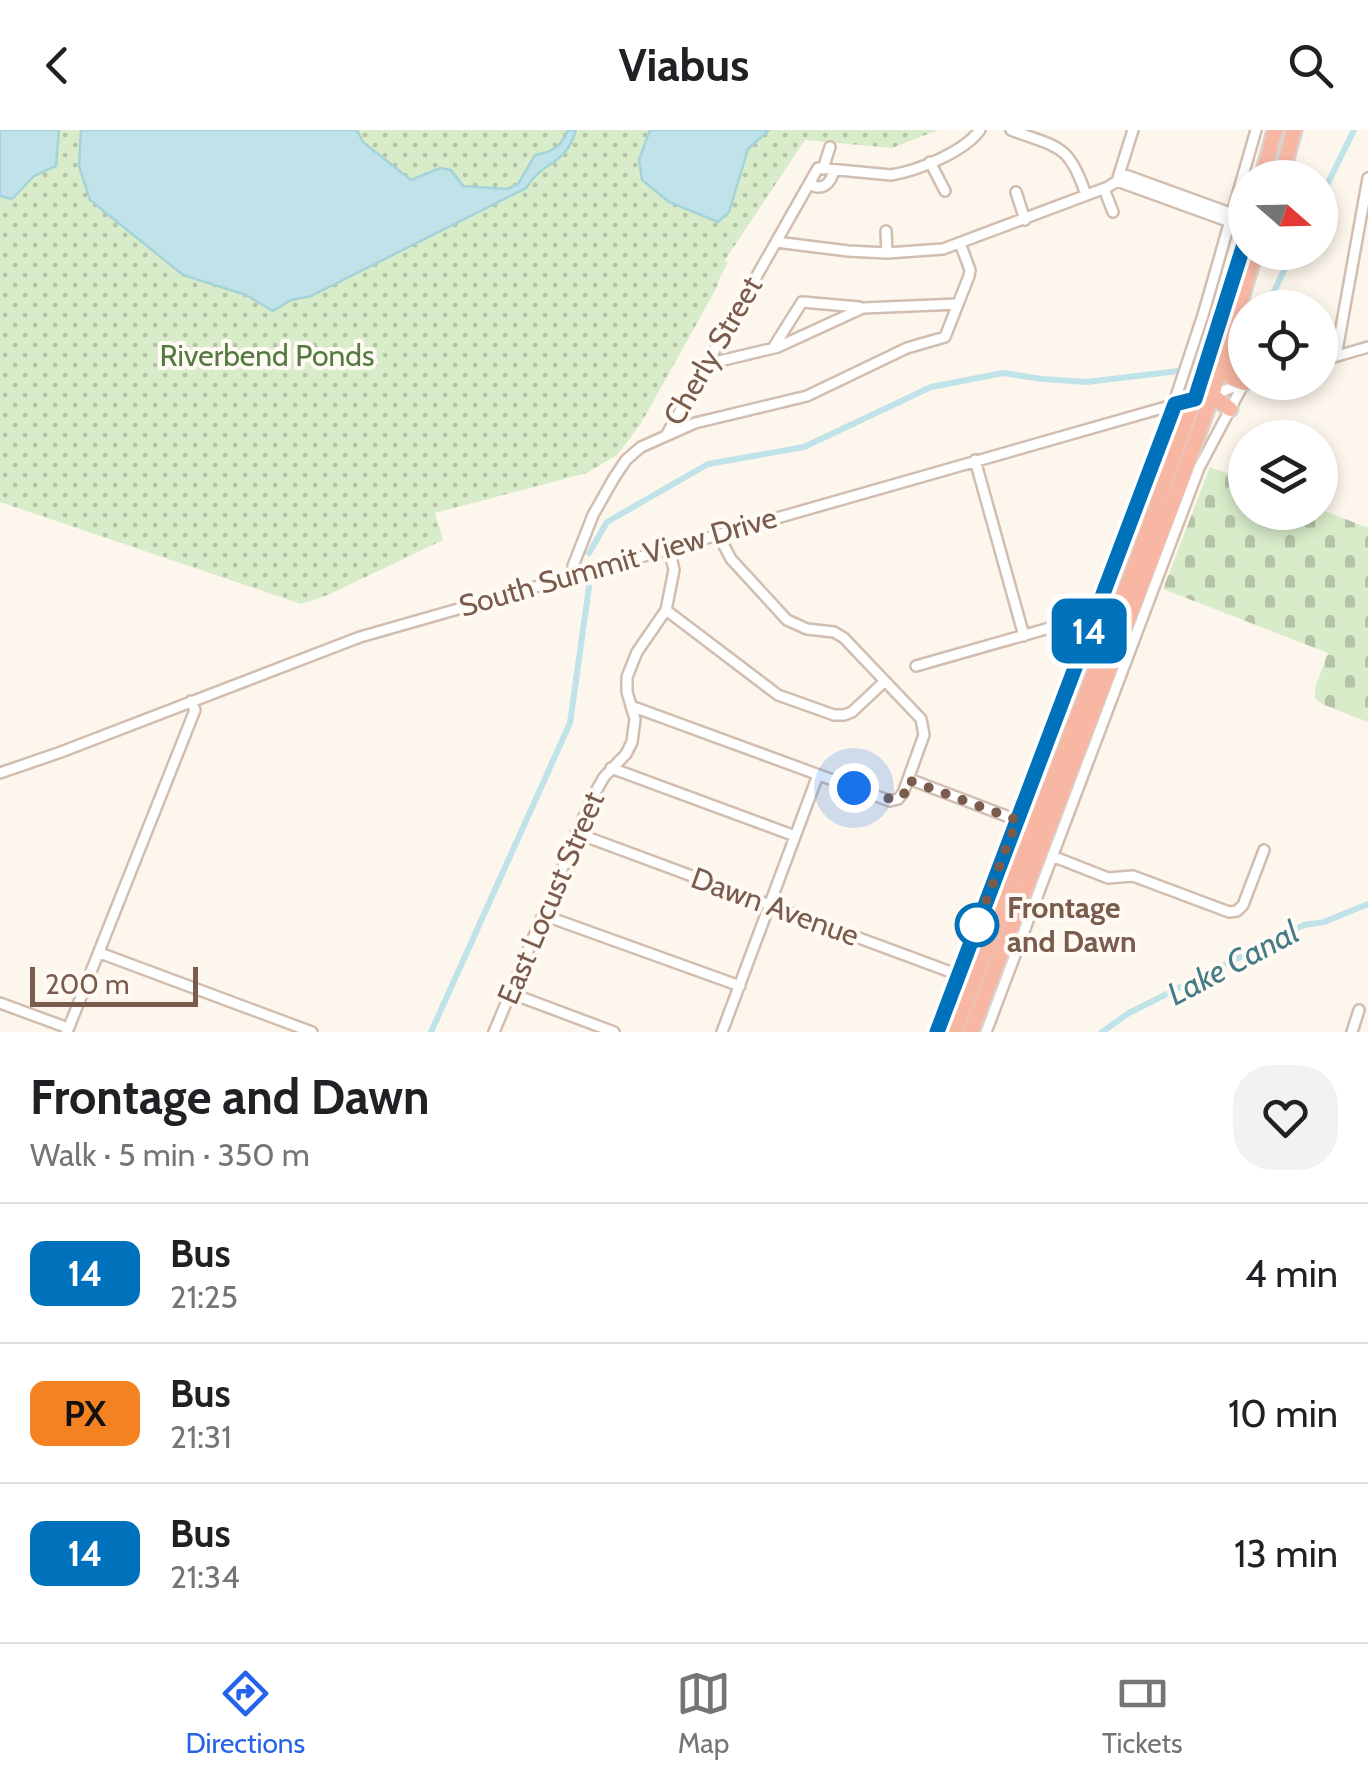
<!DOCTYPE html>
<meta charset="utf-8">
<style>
:root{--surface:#fff;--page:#f2f2f2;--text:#202124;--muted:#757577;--line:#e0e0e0;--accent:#2563eb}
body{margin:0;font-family:Cabin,sans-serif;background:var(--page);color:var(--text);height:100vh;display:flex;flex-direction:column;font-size:38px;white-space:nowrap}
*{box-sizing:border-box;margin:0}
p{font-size:32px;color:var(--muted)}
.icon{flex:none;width:55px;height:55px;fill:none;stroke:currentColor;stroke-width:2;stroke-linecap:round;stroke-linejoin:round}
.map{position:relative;height:902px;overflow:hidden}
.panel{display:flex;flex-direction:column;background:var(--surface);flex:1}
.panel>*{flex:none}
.badge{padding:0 20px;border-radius:15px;font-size:35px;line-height:65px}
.needle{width:65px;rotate:110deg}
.tools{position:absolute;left:1228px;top:30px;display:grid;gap:20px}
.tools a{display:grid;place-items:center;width:110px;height:110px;border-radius:50%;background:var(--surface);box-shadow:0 5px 15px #0003;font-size:50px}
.scale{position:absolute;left:30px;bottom:25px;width:168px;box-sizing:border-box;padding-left:10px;border:5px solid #7a5c4d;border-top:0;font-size:28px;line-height:35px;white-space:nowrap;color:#7a5c4d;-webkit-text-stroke:8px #fffaf3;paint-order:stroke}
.you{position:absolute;width:50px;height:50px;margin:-25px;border:8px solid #fff;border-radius:50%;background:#1a73e8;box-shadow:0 0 0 15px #1a73e833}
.map>.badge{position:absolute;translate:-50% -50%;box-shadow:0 0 0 5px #fff}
.round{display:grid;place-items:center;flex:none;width:105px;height:105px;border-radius:40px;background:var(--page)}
.overview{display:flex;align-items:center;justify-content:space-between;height:170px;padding:0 30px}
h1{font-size:48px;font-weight:700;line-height:75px}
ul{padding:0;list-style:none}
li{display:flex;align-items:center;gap:30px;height:140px;padding:0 30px;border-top:2px solid var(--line)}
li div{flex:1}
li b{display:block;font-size:38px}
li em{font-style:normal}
li .badge{min-width:110px;font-weight:700;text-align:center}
header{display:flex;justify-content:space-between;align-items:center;height:130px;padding:0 30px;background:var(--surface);font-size:45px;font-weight:700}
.tabs{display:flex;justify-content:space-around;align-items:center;height:140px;border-top:2px solid var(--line);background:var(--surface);font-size:28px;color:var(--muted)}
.tabs a{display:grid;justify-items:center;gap:5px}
.tabs .current{color:var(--accent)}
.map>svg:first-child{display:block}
</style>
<header><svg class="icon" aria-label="back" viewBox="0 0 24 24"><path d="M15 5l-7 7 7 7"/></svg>Viabus<svg class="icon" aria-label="search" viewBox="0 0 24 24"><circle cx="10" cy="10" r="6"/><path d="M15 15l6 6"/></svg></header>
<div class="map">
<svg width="1368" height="902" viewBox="0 0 1368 902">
<defs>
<pattern id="cemetery-stones" width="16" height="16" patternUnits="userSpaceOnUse" patternTransform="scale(2.5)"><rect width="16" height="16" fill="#d8ecc9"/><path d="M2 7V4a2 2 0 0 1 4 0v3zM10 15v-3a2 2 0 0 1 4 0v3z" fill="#b4c2a5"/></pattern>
<pattern id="park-dots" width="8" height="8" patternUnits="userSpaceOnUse" patternTransform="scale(2.5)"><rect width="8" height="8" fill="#d8ecc9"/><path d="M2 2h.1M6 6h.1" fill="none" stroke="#b4c2a5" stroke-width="1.8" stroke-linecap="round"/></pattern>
</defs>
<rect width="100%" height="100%" fill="#fdf6ec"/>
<path fill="url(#cemetery-stones)" d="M1210,337L1245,350V382H1320V379L1368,398V592L1322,574L1315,568V558L1328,523L1163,459Z"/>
<path fill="url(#park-dots)" d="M0,0H938L892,18L805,10L725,130L728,133L720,147L716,159L640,295L617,325L587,343L435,383L443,410L328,465L301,474L0,372Z"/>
<path fill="#bfe3e8" stroke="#a5d3da" stroke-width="2.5" d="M0,0H59L56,36L34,46L12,69L0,66Z
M81,0H357L363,12L411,50L440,38L451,40L463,56L507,59L518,54L535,25C553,22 561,17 568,0H576C566,36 542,31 526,58L311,166L291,170L273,181L246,165L183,145L90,70L79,36Z
M650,0H769L748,19L729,82L718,92L669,72L642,50L639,30Z"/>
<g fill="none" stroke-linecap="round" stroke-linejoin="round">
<path stroke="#bfe3e8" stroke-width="6" d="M1320,69L1354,0
M1266,178L1293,122
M1244,211H1245
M589,423L607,392L708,334L804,317L931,257L1003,243L1042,249L1087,252L1178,241
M431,902L570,593L589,457
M1102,902L1129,883L1304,795L1324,792L1368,774"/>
<defs>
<path id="minor" d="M1011,0C1058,18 1069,13 1086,65
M930,32L945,61
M823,39L830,17
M1120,43L1233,84
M1117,51L1230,92
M809,54C823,62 831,53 834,40
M1104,59L1113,82
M1016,62L1025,90
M886,101L887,123
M776,112L848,121L887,123L943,119L1108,57L1117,51L1133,0
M773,218L802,172L859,177
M1336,226L1368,48
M1320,231L1368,217
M707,234L778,217L863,178L958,174
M1209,266L1242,254
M667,304L818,38L891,45C917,41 964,22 980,0
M975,330L1024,506
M575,445L573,436L593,385L614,348L626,330L641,317L695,293L807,266L907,218L945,207L969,146L970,140L960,113
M666,480L778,565L834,585H844L852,582L885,551
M916,536L1095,485
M631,576L890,671L898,669L903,663L924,605L921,589L844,508L834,502L807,499L787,490L731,429L718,404
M611,638L795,706
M0,643L61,622L360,507L1194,269
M909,649L1017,690
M576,703L975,851
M1052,726L1108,748L1133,746L1229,782L1237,781L1243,775L1264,720
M543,785L740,856
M100,823L312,902
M510,863L614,902
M0,873L68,898
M67,902L195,580L191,571
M494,902L591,670L604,647L626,624L632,612L635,589L627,562V547L637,522L666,480L674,440L669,418
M722,902L818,645
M937,902L1155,330L1203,185L1256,0
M986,902L1199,338L1244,253
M1352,902L1359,880"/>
<path id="highway" d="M1262,48L1275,0
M1278,48L1284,37L1294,0
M1228,229V244L1233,249L1244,253
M1212,265L1230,279
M955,902C1055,639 1164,380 1245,111
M971,902L1180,354L1212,265L1255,122"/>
</defs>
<use href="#minor" stroke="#d1beb0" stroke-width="14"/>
<use href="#highway" stroke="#dad1cd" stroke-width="19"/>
<use href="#minor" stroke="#fff" stroke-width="9"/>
<use href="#highway" stroke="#f7b7a3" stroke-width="14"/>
</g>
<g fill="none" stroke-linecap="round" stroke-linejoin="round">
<defs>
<path id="line" d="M937,902L1175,274L1195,269L1245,111"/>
</defs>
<use href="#line" stroke="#fff" stroke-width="22"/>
<use href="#line" stroke="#0072bc" stroke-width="15"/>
<path stroke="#7a5c4d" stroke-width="10" stroke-dasharray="0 18" d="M854,658L894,670L904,664L908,650L1017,690L977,795"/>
</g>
<circle fill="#fff" stroke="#0072bc" stroke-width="5" cx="977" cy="795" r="20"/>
<g text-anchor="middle" stroke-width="8" stroke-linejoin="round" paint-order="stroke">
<g font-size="30" fill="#7a5c4d" stroke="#fffaf3">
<text transform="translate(713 221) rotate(-60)" y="10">Cherly Street</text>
<text transform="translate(618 432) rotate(-16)" y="10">South Summit View Drive</text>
<text transform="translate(551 768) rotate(-67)" y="10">East Locust Street</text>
<text transform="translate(775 777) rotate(20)" y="10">Dawn Avenue</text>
</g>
<g font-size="30" fill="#537a41" stroke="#fffaf3">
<text x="267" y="236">Riverbend Ponds</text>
</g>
<g font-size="30" font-weight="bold" fill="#7a5c4d" stroke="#fffaf3" text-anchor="start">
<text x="1007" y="788">Frontage<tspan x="1007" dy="34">and Dawn</tspan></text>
</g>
<g font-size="32" font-style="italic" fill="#437c86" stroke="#fffaf3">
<text transform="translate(1233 833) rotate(-28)" y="11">Lake Canal</text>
</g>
</g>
</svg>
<div class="tools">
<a><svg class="needle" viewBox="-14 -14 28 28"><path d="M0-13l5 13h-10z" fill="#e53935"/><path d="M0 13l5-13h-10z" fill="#757577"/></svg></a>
<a><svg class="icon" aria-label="locate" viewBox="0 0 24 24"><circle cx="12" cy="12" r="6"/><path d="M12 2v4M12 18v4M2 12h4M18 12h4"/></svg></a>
<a><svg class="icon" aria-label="layers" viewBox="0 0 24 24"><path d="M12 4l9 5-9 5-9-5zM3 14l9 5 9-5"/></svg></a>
</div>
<div class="scale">200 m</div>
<div class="you" style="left:854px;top:658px"></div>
<b class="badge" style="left:1089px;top:501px;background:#0072bc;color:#fff">14</b>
</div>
<section class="panel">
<div class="overview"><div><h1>Frontage and Dawn</h1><p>Walk · 5 min · 350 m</p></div><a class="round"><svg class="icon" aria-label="heart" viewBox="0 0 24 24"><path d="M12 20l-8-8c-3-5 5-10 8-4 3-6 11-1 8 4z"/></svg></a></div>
<ul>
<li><span class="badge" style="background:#0072bc;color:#fff">14</span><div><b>Bus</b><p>21:25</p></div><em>4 min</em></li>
<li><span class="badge" style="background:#f58220;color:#111">PX</span><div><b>Bus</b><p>21:31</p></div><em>10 min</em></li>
<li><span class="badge" style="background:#0072bc;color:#fff">14</span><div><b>Bus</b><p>21:34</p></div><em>13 min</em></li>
</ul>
</section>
<nav class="tabs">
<a class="current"><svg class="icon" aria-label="directions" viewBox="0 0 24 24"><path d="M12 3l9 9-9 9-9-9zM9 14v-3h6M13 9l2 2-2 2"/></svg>Directions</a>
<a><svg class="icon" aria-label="map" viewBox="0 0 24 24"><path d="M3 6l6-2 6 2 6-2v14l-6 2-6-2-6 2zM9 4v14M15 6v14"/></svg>Map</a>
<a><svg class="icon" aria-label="tickets" viewBox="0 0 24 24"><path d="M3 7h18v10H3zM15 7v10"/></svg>Tickets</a>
</nav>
